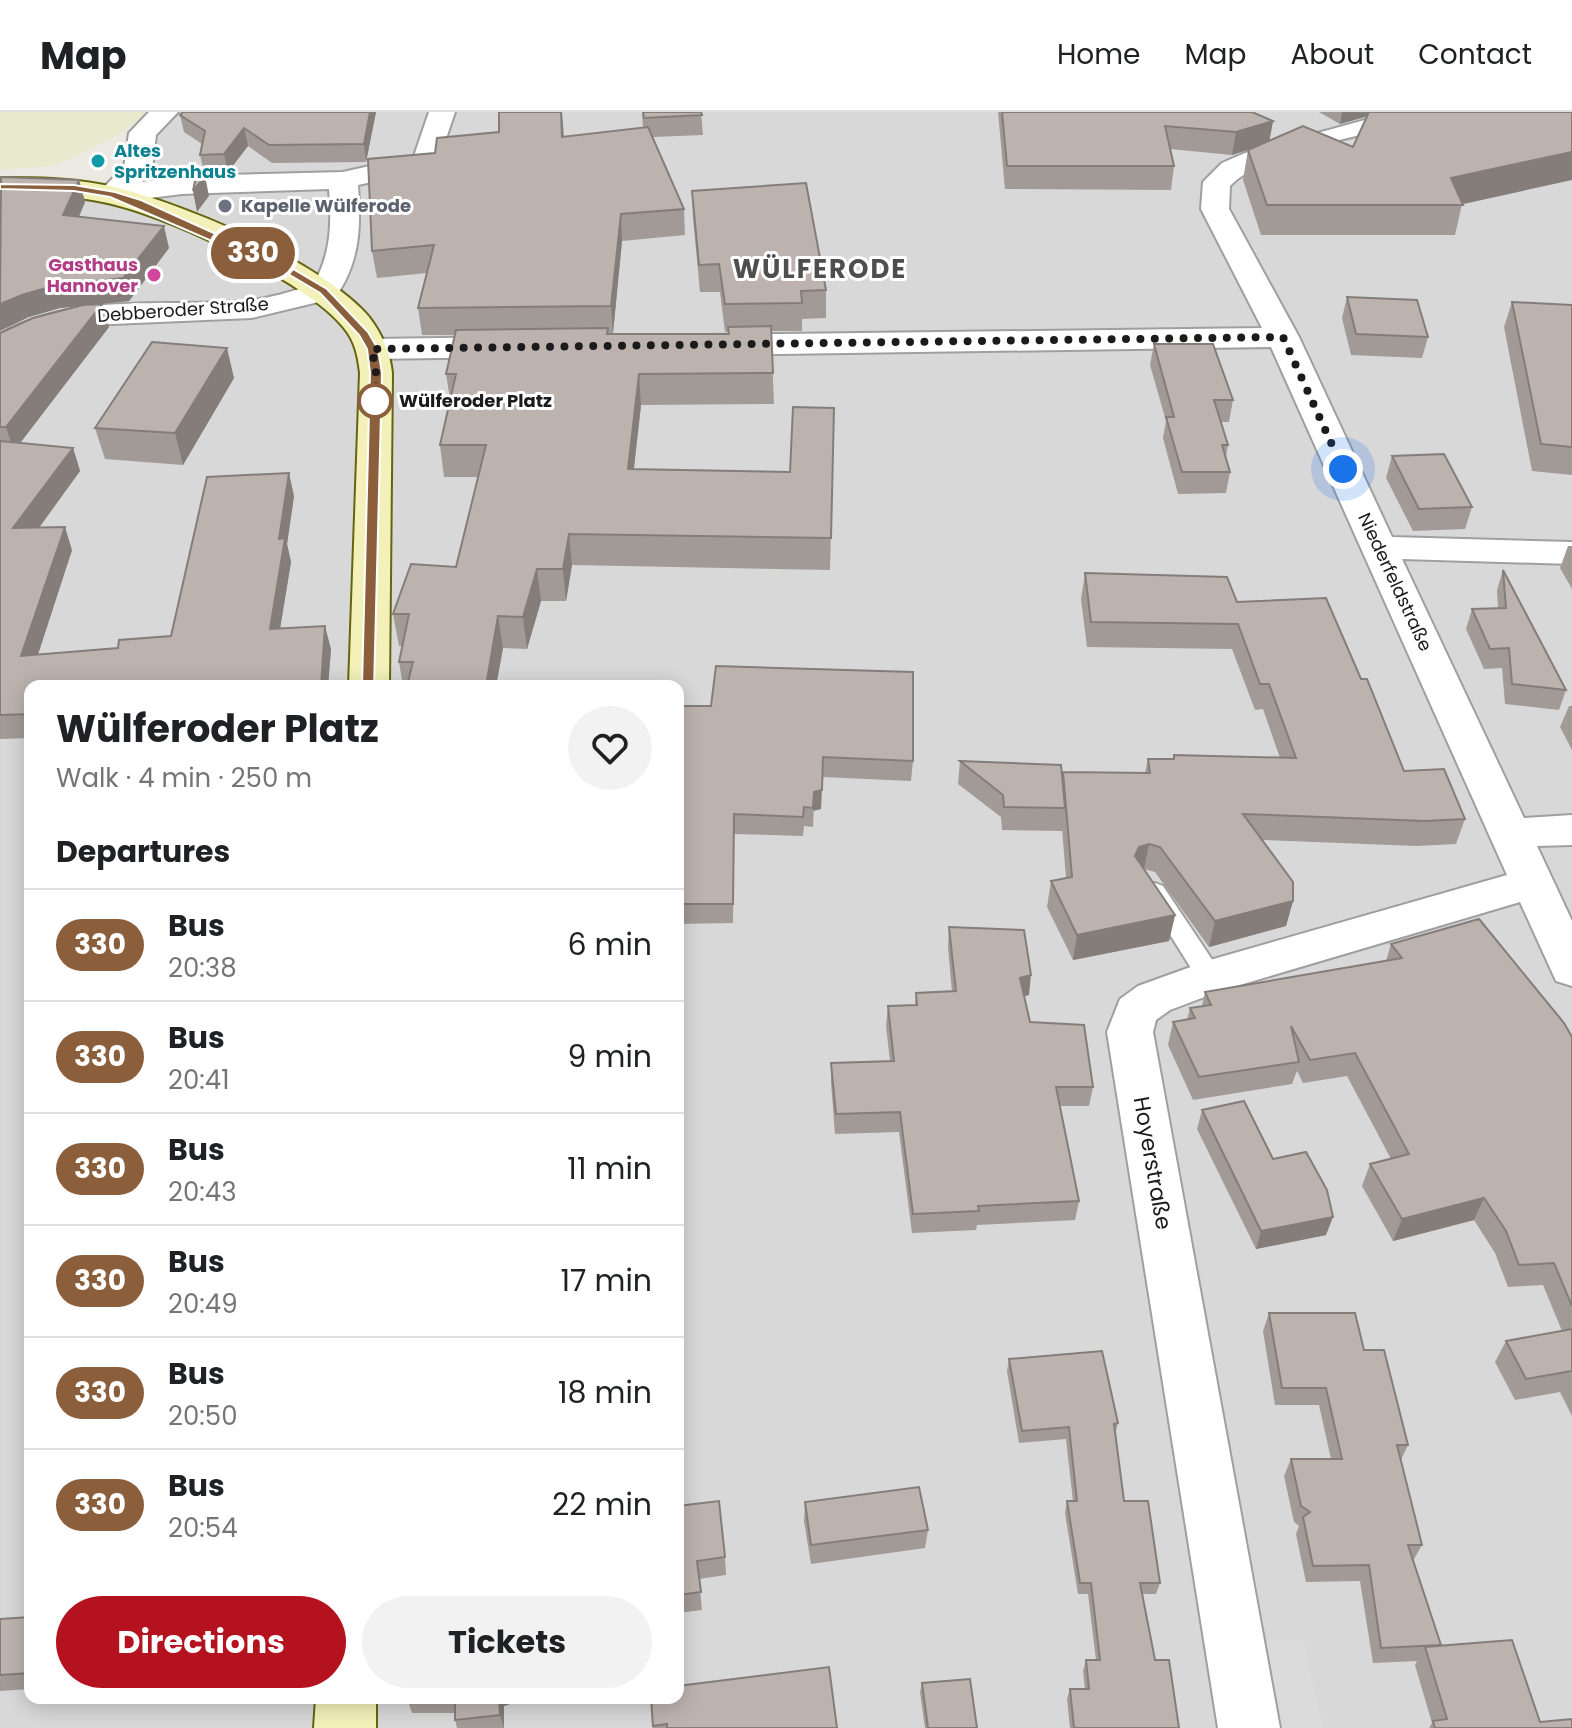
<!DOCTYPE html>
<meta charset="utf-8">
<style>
:root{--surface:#fff;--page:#f2f2f2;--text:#202124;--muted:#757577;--line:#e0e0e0;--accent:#b4121f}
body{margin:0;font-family:Poppins,sans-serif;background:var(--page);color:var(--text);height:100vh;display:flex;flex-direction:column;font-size:30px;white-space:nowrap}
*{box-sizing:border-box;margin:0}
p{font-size:26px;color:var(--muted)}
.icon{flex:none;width:44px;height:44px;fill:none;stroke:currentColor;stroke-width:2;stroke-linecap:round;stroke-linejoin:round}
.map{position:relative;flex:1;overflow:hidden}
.sheet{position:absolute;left:24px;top:568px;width:660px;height:1024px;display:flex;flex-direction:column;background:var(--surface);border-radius:16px;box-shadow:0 4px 20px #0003}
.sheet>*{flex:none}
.badge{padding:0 16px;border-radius:26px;font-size:28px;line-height:52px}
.you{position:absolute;width:40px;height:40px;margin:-20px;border:6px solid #fff;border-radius:50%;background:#1a73e8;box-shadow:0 0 0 12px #1a73e833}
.map>.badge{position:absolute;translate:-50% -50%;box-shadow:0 0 0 4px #fff}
h2{padding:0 32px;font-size:30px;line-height:72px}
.round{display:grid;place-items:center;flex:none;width:84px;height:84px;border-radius:42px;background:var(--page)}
.head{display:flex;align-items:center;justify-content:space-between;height:136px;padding:0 32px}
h1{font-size:38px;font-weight:700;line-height:60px}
.primary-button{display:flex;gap:16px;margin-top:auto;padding:16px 32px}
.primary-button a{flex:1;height:92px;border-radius:48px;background:var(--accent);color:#fff;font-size:32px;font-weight:700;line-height:92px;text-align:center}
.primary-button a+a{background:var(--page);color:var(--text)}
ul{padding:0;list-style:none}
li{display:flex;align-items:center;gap:24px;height:112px;padding:0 32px;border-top:2px solid var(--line)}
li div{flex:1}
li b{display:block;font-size:30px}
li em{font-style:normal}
li .badge{min-width:88px;font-weight:700;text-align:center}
header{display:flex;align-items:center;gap:48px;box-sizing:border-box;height:112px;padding:0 40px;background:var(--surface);border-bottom:2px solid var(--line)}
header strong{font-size:38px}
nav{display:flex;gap:44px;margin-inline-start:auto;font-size:28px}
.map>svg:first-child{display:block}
</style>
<header>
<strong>Map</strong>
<nav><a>Home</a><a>Map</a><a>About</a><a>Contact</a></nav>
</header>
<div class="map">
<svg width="1572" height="1616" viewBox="0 0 1572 1616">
<rect width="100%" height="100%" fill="#ece8e2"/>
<path fill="#d9d8d9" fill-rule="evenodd" d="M165,0H1572V1616H0V74L110,82ZM30,574H678V1586H30Z"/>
<path fill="#e9e9ce" d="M0,0H150L119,22L69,47L48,54L0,58Z"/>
<path fill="#dbdbdb" d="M1303,1527L1323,1616H1266L1249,1529Z"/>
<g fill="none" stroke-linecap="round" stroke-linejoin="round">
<defs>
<path id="service" d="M1155,771L1163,774L1219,858L1222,865L1219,872L1210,874L1201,872L1147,786L1143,780L1147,774Z"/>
<path id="minor" d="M149,0H178L156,23L152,58L142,70L182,64L343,60L414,44L429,0H455L436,56L358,73C361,116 360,150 335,186L324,188L313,186L309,179C331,147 332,114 329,77L182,82L111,91L101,88L97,82L124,55L129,21Z
M1394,0H1440L1437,6C1388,18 1261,39 1230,74L1229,97L1299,225L1392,425L1572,430V452L1402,447L1524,706L1572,703V733L1537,734L1572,809V874L1556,869L1520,790L1223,878L1170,898L1156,908L1153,920L1280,1616H1218L1107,920L1120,887L1138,874L1210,848L1507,763L1271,235L711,243L700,240L695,233L700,226L711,223L1262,216L1201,97L1203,70L1222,51L1245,41Z
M510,225L521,228L526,235L521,242L510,245L372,247L361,244L356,237L361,230L372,227Z"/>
<path id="tertiary" d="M324,170L335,172L339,179L335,186L252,206L89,213L39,226L0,245V222C78,178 168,197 253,188C277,185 300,176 324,170Z"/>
<path id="secondary" d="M0,66C35,66 70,66 104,73C175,87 323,150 369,205C382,222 390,241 392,261L389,574H349L360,261C358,244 355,229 344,216C308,169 162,101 103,90C69,83 35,83 0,84Z
M316,1586H376V1616H314Z"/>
</defs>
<use href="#service" stroke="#9f9f9f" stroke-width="4"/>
<use href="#minor" stroke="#9f9f9f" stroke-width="4"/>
<use href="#tertiary" stroke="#9f9f9f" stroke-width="4"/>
<use href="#secondary" stroke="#64660f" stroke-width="4"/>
<use href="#service" fill="#fff" fill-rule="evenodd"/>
<use href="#minor" fill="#fff" fill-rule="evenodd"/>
<use href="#tertiary" fill="#fff" fill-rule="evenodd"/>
<use href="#secondary" fill="#f3f1b9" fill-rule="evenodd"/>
</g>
<path fill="#a29a96" d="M183,0H376L366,50L272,51L248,34L228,60H204L200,43L202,32L184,20L180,3Z
M499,0H562L564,25L643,16L642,0H701L703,23L653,25L684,97L685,123L622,129L613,221L608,222H728V220H725L720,180H700L693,106L692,79L826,178V206L802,207V219H771L774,292L641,293L634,357L790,360L834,296L830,458L572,453L566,489H541L527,537L503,536L496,574H403L399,550L402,534H399L393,502L456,455L478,365H444L440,333L450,287L446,262L455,223H422L418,196L427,161L377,166L372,139L435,41L499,20Z
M998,0H1252L1273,9L1269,29L1353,35L1367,4L1340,12L1319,0H1572L1462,92L1455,123H1261L1243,68L1248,38L1232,43L1170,37L1174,54L1171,78L1005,77Z
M79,68L85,90L79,105L169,136L129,189L93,193L109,215L20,331L73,336L80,359L39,416L72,438L38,542L118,536L171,524L294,384L287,432L291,450L280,517L331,537L328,574H30V626L0,627V221L78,194L60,196L29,205Z
M1347,185L1428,225L1422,246L1351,243L1342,206Z
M1512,190L1572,193V363L1532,359L1504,215Z
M1154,232L1233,288L1229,310H1221L1228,333L1226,345L1230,360L1226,381L1178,382L1163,326L1166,309L1150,253Z
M234,266L183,353L105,347L95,316Z
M1392,344L1472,395L1465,417L1413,419L1386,366Z
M1568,434H1572V477L1560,456Z
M1503,458L1566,578L1559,598L1505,592L1502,556L1484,557L1466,517L1472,497L1498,496L1497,478Z
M1085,461L1237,490L1361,567L1404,659L1465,707L1456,732L1417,734L1263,728L1293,789L1286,814L1209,835L1155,760L1144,757L1175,803L1169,829L1073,848L1047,795L1051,769L1066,766L1062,716V719L1002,718L1001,705L958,672L960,649L1062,666L1063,660L1145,661L1148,647H1173L1174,643L1280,646L1263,597L1255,598L1232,537L1087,535L1081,487Z
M678,594L913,649L911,669L822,665L821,697L813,699V715L804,714L803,724L734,722L733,811L678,812Z
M1569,594H1572V638L1560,615Z
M949,815L1029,883L1024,884L1030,910L1093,975L1089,994H1060L1079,1089L1075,1108L977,1113L976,1118L912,1121L899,1020L835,1022L831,971V951L890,949L886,914L888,894L915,893L916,881L952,880L948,835Z
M1391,832L1572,925V1304L1560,1280L1515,1288L1495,1250L1506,1229L1562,1219L1543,1173L1508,1175L1495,1141L1474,1108L1393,1129L1362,1074L1370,1052L1391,1047L1347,964L1303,971L1297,959L1292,972L1193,988L1168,933L1173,910L1187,908L1190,896L1202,894L1205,880L1386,849Z
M1202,998L1326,1123L1256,1137L1197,1017Z
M1269,1201L1364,1238L1408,1333L1401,1348L1422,1433L1413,1449L1441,1533L1540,1610L1572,1616H1429L1432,1611L1415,1553L1417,1549L1373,1551L1360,1469L1306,1470L1296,1422L1299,1414L1294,1410L1284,1364L1291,1347H1331L1319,1293H1275L1263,1219Z
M1009,1247L1118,1311L1115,1322L1124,1389L1160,1471L1156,1482H1142L1155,1548L1179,1616H1070L1067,1587L1070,1577H1085L1083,1559L1086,1548H1096L1088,1482H1078L1065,1401L1067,1389H1073L1066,1327L1019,1331L1007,1259Z
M805,1390L928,1418L925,1436L811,1452L804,1409Z
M678,1394L725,1445L726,1463L699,1467L702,1498L678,1501Z
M30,1505V1577L0,1579V1507Z
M922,1571L977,1616H925L920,1580Z
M407,1586H521V1588L504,1594V1616H457L455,1608V1601H412Z
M651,1586L837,1616H653Z"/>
<path fill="#847d7a" d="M370,0H376L366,50L364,32Z
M561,0L563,14L564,51L562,25Z
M1342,0H1383L1340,12Z
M1273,9L1269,31L1232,43L1236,20Z
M244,16L248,34L228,60L224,42Z
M1572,40V68L1459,93L1451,66Z
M205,64L209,84L197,100L193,79Z
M79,68L85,90L70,125L63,103Z
M621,102L622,129L613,221L611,194Z
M164,114L169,136L129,189L60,196L29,205L0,219V192Z
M102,192L109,215L14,339L6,315Z
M227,236L234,266L183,353L175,321Z
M639,262L641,293L630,389L628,357Z
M73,336L80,359L21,440L13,416Z
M289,361L294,384L287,432L291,450L276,541L270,517L279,427Z
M65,415L72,438L30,567L21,544Z
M569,422L572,453L566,489L563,457Z
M537,457L541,489L527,537L523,505Z
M498,504L503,536L496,574H486Z
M325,514L331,537L328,574H321Z
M823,645L821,697L813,699V715L814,680Z
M1149,732L1144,757L1135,744L1139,735Z
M1293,789L1286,814L1209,835L1215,809Z
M1175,803L1169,829L1073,848L1077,823Z
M1031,863L1029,883L1017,886L1020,866Z
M1484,1086L1474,1108L1393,1129L1402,1107Z
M1333,1105L1326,1123L1256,1137L1261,1119Z
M499,1586H521V1588L504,1594V1616L500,1603Z"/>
<path fill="#bcb3af" stroke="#847d7a" stroke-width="2" d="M183,0H370L364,32L269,33L244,16L224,42L200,43L205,19L180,3Z
M499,0H561L562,25L648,15L684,97L621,102L611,194L418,196L434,133L372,139L368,47L435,41L437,26L499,20Z
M643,0H701L702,3L644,6Z
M1002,0H1252L1273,9L1236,20L1165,14L1174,54H1007Z
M1369,0H1572V40L1451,66L1463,93H1267L1248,38L1303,14L1353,35Z
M196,64H205L193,79Z
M1,65L79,68L63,103L164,114L123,166L53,174L22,183L0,192Z
M806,71L826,178L801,179L802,191L725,192L719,152L699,153L692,79Z
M1347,185L1417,188L1428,225L1356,222Z
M1512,190L1572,193V335L1541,332Z
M102,192L6,315H0V221L33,206L83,193Z
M771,214L773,261L639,262L628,357L790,360L793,295L834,296L831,426L569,422L563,457H537L523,505L498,504L486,574H407L413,550H399L409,502H393L411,452L456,455L486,333H440L456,262H446L456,218L608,216L607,222H729L728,215Z
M152,230L227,236L175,321L95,316Z
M1154,232H1213L1233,288H1214L1228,333H1222L1230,360H1182L1166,305H1174Z
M0,329L73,336L13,416L65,415L21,544L118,536L119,528L171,524L207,365L289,361L279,427L285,426L270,517L325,514L321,574H30V602L0,603Z
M1444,342L1472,395L1419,397L1392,344Z
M1503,458L1566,578L1512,572L1509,536L1490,537L1472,497L1506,496Z
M1085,461L1227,465L1237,490L1326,486L1361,567H1367L1404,659L1444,657L1465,707L1425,709L1243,702L1293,770V789L1215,809L1160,735L1149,732L1139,735L1135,744L1175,803L1077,823L1051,769L1072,765L1063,660L1150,661L1148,647H1174V643L1296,646L1269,572H1260L1238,512L1091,510Z
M716,554L913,560V649L823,645L822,678L814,680L813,696L804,695L803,705L734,702L733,792H678V594H711Z
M960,649L1061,653L1065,696L1004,695L1003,683Z
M1479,807L1564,911L1572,925V1194L1554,1151L1519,1153L1506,1119L1484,1086L1402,1107L1370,1052L1409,1042L1355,941L1310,948L1291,914L1299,950L1199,965L1173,910L1195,906L1190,896L1211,893L1205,880L1402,846L1391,832Z
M949,815L1024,818L1031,863L1020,866L1030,910L1084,913L1093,975H1056L1079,1089L978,1094L979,1099L913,1102L900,1000L836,1002L831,951L894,949L888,894L917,893L916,881L956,879Z
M1244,989L1273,1047L1306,1040L1327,1078L1333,1105L1261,1119L1202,998Z
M1269,1201H1355L1364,1238H1384L1408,1333H1397L1422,1433H1408L1441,1533L1381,1536L1369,1453L1313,1454L1303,1405L1310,1400L1301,1394L1291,1347H1342L1326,1276H1282Z
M1572,1217V1259L1526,1267L1506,1229Z
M1102,1239L1118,1311L1114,1312L1124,1389H1148L1160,1471H1140L1155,1548H1169L1179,1616H1074L1070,1577H1089L1086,1548H1100L1091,1471H1080L1067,1389H1077L1069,1315L1022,1319L1009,1247Z
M919,1375L928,1418L811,1433L805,1390Z
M719,1389L725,1445L697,1449L701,1480L678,1483V1394Z
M30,1505V1561L0,1563V1507Z
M1512,1528L1540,1610L1572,1607V1616H1435L1433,1609L1447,1607L1425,1535Z
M829,1555L837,1616H667V1612L653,1614L651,1586H678V1574Z
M970,1567L977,1616H928L922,1571Z
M455,1586H499L500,1603L455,1608Z"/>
<path fill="#8b5e3c" stroke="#fff" stroke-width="2" d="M0,72L74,73L115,80L141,88L293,157L327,177L368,220L378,237L382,261L374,577H364L362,574L370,261L367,237L359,223L320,181L286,161L110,85L74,79L0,77Z"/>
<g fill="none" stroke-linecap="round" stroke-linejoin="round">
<path stroke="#1b1b1b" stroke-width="8" stroke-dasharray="0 14.4" d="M375,289L376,261L372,237L1283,225L1343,357"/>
</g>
<circle fill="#0f9aa8" stroke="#fff" stroke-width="3" cx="98" cy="49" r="8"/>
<circle fill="#6b7280" stroke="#fff" stroke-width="3" cx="225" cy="94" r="8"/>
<circle fill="#d1479c" stroke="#fff" stroke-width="3" cx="154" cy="163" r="8"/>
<circle fill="#fff" stroke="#8b5e3c" stroke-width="4" cx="375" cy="289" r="16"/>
<g text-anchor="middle" stroke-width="6" stroke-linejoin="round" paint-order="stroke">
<g font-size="18" font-weight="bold" fill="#0d838f" stroke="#fff" text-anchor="start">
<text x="114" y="45">Altes<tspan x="114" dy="21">Spritzenhaus</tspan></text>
</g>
<g font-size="18" font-weight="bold" fill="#5b616d" stroke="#fff" text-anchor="start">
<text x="241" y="100">Kapelle Wülferode</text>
</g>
<g font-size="18" font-weight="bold" fill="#b23c85" stroke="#fff" text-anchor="end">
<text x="138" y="159">Gasthaus<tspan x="138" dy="21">Hannover</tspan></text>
</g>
<g font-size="18" fill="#1b1b1b" stroke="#fff">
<text transform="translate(183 198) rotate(-4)" y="6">Debberoder Straße</text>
<text transform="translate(1395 470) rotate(65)" y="6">Niederfeldstraße</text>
</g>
<g font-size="18" font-weight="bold" fill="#1b1b1b" stroke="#fff" text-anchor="start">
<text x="399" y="295">Wülferoder Platz</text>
</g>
<g font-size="22" fill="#1b1b1b" stroke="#fff">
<text transform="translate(1153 1051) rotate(80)" y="8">Hoyerstraße</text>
</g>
<g font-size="26" font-weight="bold" letter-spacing="2" fill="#4e4e4e" stroke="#fff">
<text x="820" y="166">WÜLFERODE</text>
</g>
</g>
</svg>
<div class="you" style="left:1343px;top:357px"></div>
<b class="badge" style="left:253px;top:141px;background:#8b5e3c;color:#fff">330</b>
<section class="sheet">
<div class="head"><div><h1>Wülferoder Platz</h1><p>Walk · 4 min · 250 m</p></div><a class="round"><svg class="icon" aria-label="heart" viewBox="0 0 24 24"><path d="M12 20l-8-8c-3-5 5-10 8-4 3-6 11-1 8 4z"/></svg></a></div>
<h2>Departures</h2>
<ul>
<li><span class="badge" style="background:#8b5e3c;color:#fff">330</span><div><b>Bus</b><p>20:38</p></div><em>6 min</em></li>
<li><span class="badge" style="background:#8b5e3c;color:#fff">330</span><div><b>Bus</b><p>20:41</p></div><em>9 min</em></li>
<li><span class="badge" style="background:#8b5e3c;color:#fff">330</span><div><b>Bus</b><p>20:43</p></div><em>11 min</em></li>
<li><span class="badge" style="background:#8b5e3c;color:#fff">330</span><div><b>Bus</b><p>20:49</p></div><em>17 min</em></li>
<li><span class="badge" style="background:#8b5e3c;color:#fff">330</span><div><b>Bus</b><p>20:50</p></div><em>18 min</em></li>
<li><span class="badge" style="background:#8b5e3c;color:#fff">330</span><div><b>Bus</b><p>20:54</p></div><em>22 min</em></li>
</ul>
<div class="primary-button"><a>Directions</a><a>Tickets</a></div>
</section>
</div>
